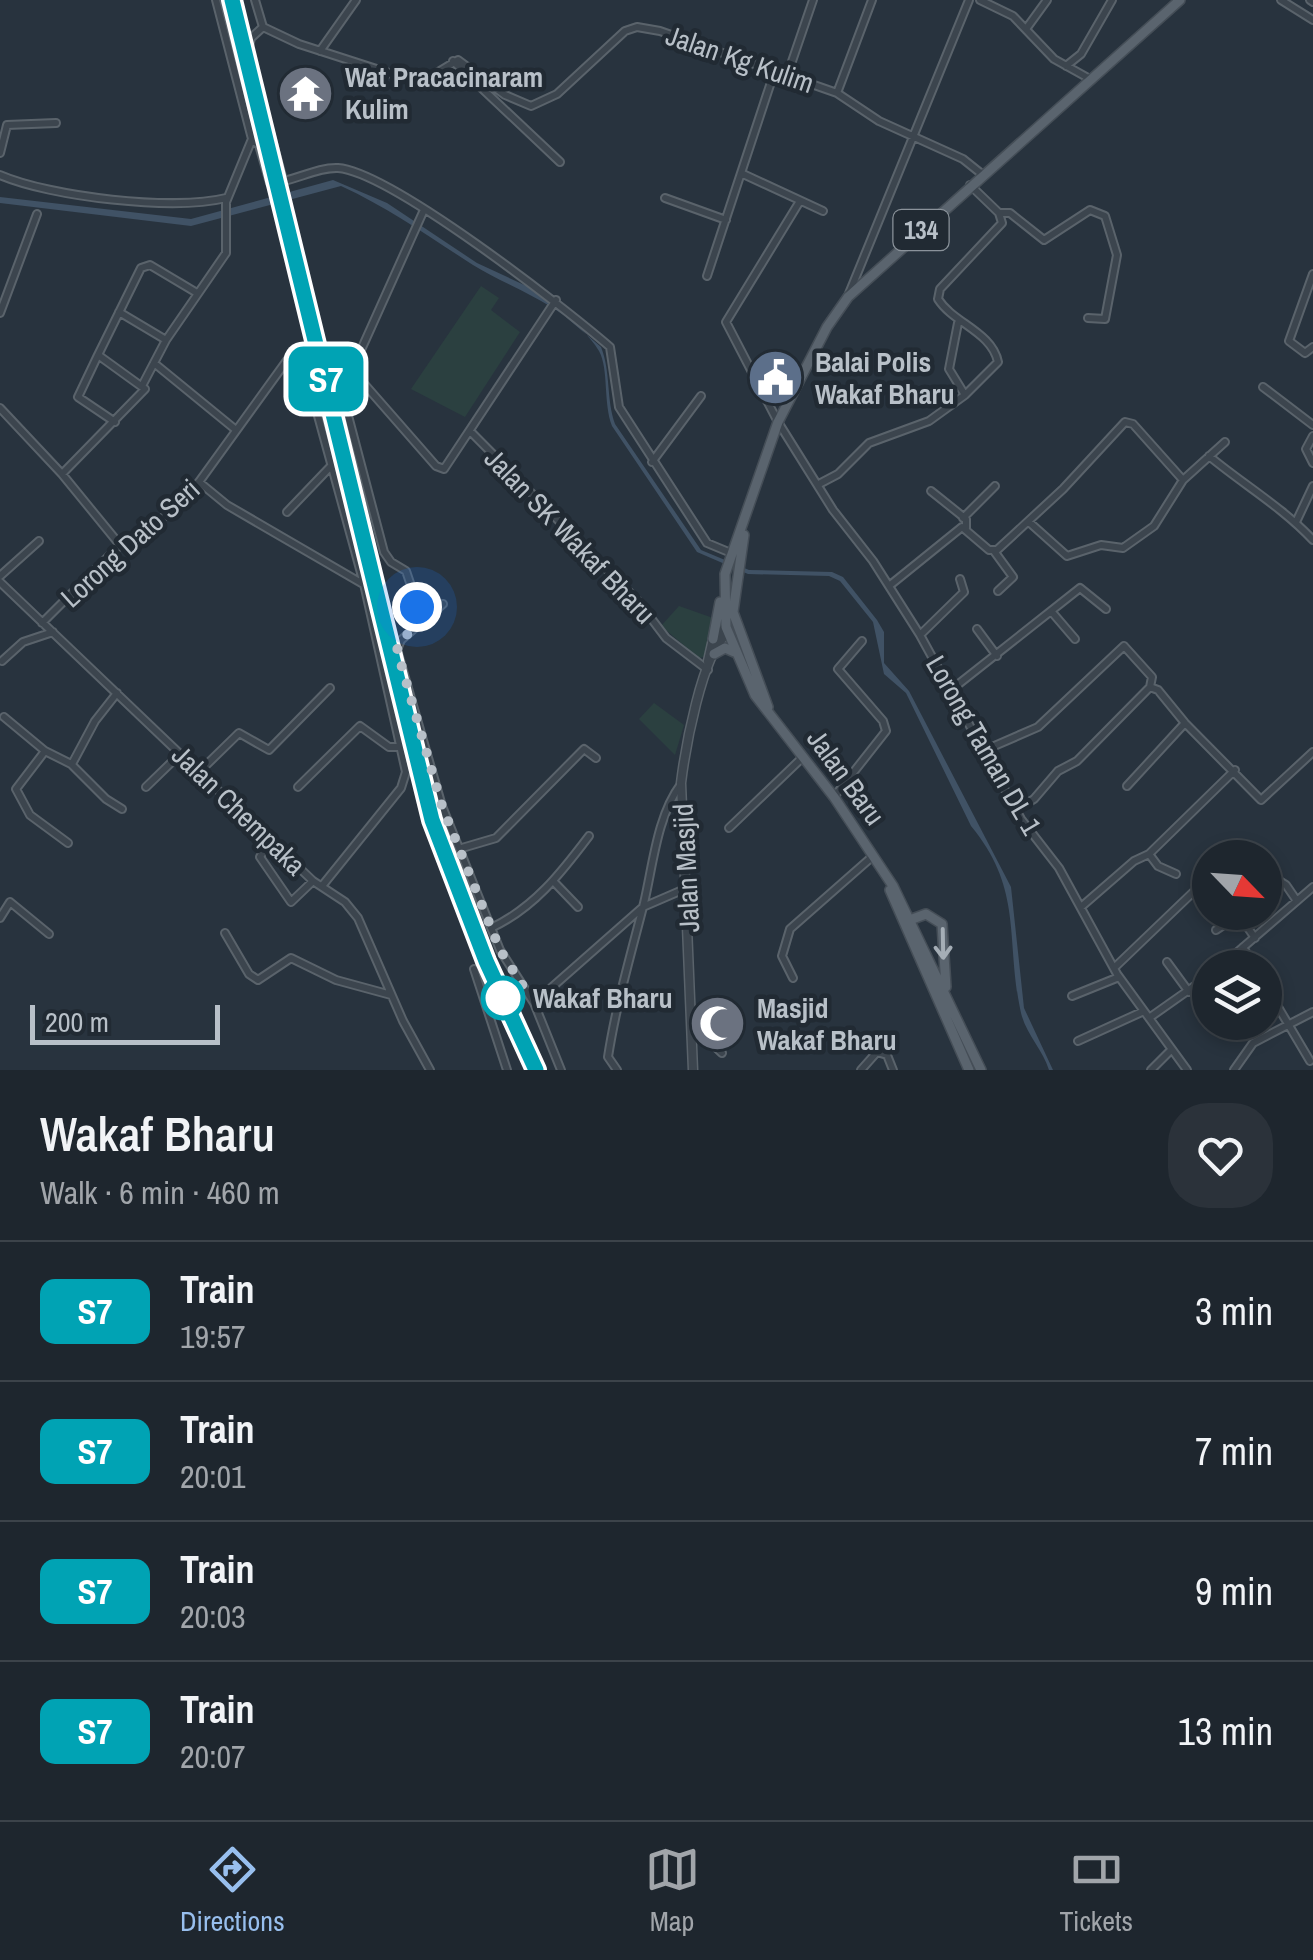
<!DOCTYPE html>
<meta charset="utf-8">
<style>
:root{--surface:#1e262e;--page:#2b323a;--text:#f1f3f6;--muted:#a1a5aa;--line:#3c434a;--accent:#98bfee}
body{margin:0;font-family:"Archivo Narrow",sans-serif;background:var(--page);color:var(--text);height:100vh;display:flex;flex-direction:column;font-size:38px;white-space:nowrap}
*{box-sizing:border-box;margin:0}
p{font-size:32px;color:var(--muted)}
.icon{flex:none;width:55px;height:55px;fill:none;stroke:currentColor;stroke-width:2;stroke-linecap:round;stroke-linejoin:round}
.map{position:relative;height:1070px;overflow:hidden}
.drawer{display:flex;flex-direction:column;background:var(--surface);flex:1}
.drawer>*{flex:none}
.badge{padding:0 20px;border-radius:15px;font-size:35px;line-height:65px}
.needle{width:65px;rotate:115deg}
.fabs{position:absolute;left:1192px;top:840px;display:grid;gap:20px}
.fabs a{display:grid;place-items:center;width:90px;height:90px;border-radius:50%;background:var(--surface);box-shadow:0 5px 15px #0003,0 0 0 2px var(--line);font-size:50px}
.scale{position:absolute;left:30px;bottom:25px;width:190px;box-sizing:border-box;padding-left:10px;border:5px solid #b8c0c8;border-top:0;font-size:28px;line-height:35px;white-space:nowrap;color:#b8c0c8;-webkit-text-stroke:8px #212a33;paint-order:stroke}
.you{position:absolute;width:50px;height:50px;margin:-25px;border:8px solid #fff;border-radius:50%;background:#1a73e8;box-shadow:0 0 0 15px #1a73e833}
.map>.badge{position:absolute;translate:-50% -50%;box-shadow:0 0 0 5px #fff}
.round{display:grid;place-items:center;flex:none;width:105px;height:105px;border-radius:40px;background:var(--page)}
.head{display:flex;align-items:center;justify-content:space-between;height:170px;padding:0 40px}
h1{font-size:48px;font-weight:600;line-height:75px}
ul{padding:0;list-style:none}
li{display:flex;align-items:center;gap:30px;height:140px;padding:0 40px;border-top:2px solid var(--line)}
li div{flex:1}
li b{display:block;font-size:38px}
li em{font-style:normal}
li .badge{min-width:110px;font-weight:700;text-align:center}
.dock{display:flex;justify-content:space-around;align-items:center;height:140px;border-top:2px solid var(--line);background:var(--surface);font-size:28px;color:var(--muted)}
.dock a{display:grid;justify-items:center;gap:5px}
.dock .selected{color:var(--accent)}
.map>svg:first-child{display:block}
</style>
<div class="map">
<svg width="1313" height="1070" viewBox="0 0 1313 1070">
<rect width="100%" height="100%" fill="#28333e"/>
<path fill="#2b4040" d="M481,286L499,298L491,310L520,332L465,417L411,389Z
M679,606L713,618L704,657L699,658L661,626Z
M654,703L684,725L675,755L639,719Z"/>
<path fill="#405265" d="M333,180L387,203L477,263L533,289L601,347C611,372 606,399 615,424L701,550L749,570L832,572L843,577L877,620L884,632V663L909,691L1011,887L1024,1008L1053,1070H1049C1043,1050 1026,1034 1021,1013C1005,940 1024,890 971,826L906,693L884,674L873,622L840,581L829,576L748,574L697,552L612,426C603,403 609,369 599,351C574,309 512,289 473,265C428,236 389,208 341,186L191,226L0,203V197L191,219Z"/>
<g fill="none" stroke-linecap="round" stroke-linejoin="round">
<defs>
<path id="minor" d="M255,0L263,27L299,44L420,83L458,60L505,95L531,106L557,94L625,31L637,27L660,31L837,93L879,121L963,159L983,175
M980,0L1013,16L1054,59L1090,79
M1281,0L1313,20
M1310,0L1313,2
M263,27L251,38L248,51L283,180
M1026,29L1047,0
M320,51L356,0
M453,61L560,162
M1066,66L1081,54L1112,0
M788,73L813,0
M837,93L872,0
M252,139L259,145L270,183C292,183 315,167 338,168C391,172 565,308 610,347L619,407L707,543L731,553
M0,153L7,125L56,123
M743,174L823,211
M0,175C51,197 173,211 226,198
M665,198L726,220
M800,201L726,322L778,422L833,510L873,561L920,635L1021,819L1059,868L1117,974L1187,1070
M999,213H1010L1044,240L1090,210L1105,216L1117,255L1105,319L1088,318
M1313,274L1289,341L1305,353L1313,347
M707,276L775,70
M848,296L969,0
M119,312L166,340
M0,313L37,214
M958,323L949,369L965,395
M98,355L78,397L115,422
M154,363L236,430
M352,370L423,212
M143,384L166,340L226,253V202L252,139L216,0
M1263,387L1313,425
M0,408L62,474L145,389L98,355L141,268L150,265L197,293
M470,431L638,601L666,638L708,670
M1313,436L1306,449L1313,463
M1209,456C1244,485 1282,507 1313,540
M652,462L701,396
M62,474L120,545
M199,482L227,505L363,584
M819,484L838,474L869,443L929,421L965,395L998,362C992,332 953,323 938,299L940,289L1002,223L999,213L970,185
M931,491L966,519V528
M287,512L331,466
M963,518L995,486
M1029,522L1067,556L1101,545L1123,548L1154,526L1183,480L1225,442
M1296,522L1313,486
M994,551L1013,577L998,591
M0,576L39,541
M0,582L313,881L345,902L358,918L403,1021L430,1070
M889,586L962,527L989,550H997L1063,489L1125,422L1133,424L1183,480
M443,604L401,640L397,650L442,806L500,950L534,1003
M1051,611L1075,639
M423,621L406,571L391,562L384,552L346,408L342,370L344,366L352,370L436,466L444,469L556,300
M42,623L120,545L143,537L199,482L293,352L300,350L364,584L406,772L401,788L322,886
M977,629L997,656
M920,635L964,592L960,579
M2,661L23,642L53,632
M951,690L1080,588L1106,609
M4,717L45,751L71,764L106,799L122,809
M985,750L1038,727L1124,646L1152,677L1150,687
M45,751L16,789L30,815L68,843
M72,764L95,721L117,693
M199,772L239,733L269,750L330,688
M1127,786L1185,723
M146,787L180,754
M298,787L360,726L389,747H401
M834,797L886,731L883,721L838,669L862,641
M1016,810L1034,799L1058,771L1077,761L1150,687L1158,690L1185,723L1261,800L1313,752
M729,828L803,757
M270,840L260,857L291,902L313,881
M462,848L496,838L584,749L596,758
M1149,854L1158,866L1176,874
M1234,858H1242
M1265,872L1286,885L1297,901
M554,882L578,907
M1081,907L1134,861L1149,854L1235,770
M0,918L10,902L49,934
M491,928C534,908 561,873 589,836
M1216,930L1239,915L1255,938
M225,933L249,974L258,980L291,958L336,980L391,995
M1243,947L1255,968
M1167,962L1189,992
M1114,968L1210,876
M1219,968L1313,887
M474,969L507,1070
M793,978L782,956L790,929L873,856
M1198,985L1210,1000
M1265,985L1310,1061
M1072,996L1119,977
M1149,1018L1210,975
M693,1033L703,1035L722,1053
M1078,1041L1144,1011
M561,1070L534,1003L643,907L687,888
M617,1070L608,1057C616,1005 631,954 644,903C653,865 657,816 681,784
M861,1070L877,1052L887,1055L893,1070
M1151,1070L1171,1050
M1234,1070L1253,1043L1313,1012"/>
<path id="tertiary" d="M708,661L713,639L726,627
M693,1070L681,783C685,750 702,653 727,634"/>
<path id="primary" d="M744,535L733,612L768,707
M713,639L720,602
M714,654L725,648L734,652
M890,890L969,1070
M907,921L926,914L942,924L946,987
M981,1070L893,886L834,797L755,695L726,627L725,574L778,422L827,327L848,297L1180,0"/>
</defs>
<use href="#minor" stroke="#5a636b" stroke-width="10"/>
<use href="#tertiary" stroke="#5a636b" stroke-width="11"/>
<use href="#primary" stroke="#454e57" stroke-width="12"/>
<use href="#minor" stroke="#3c454e" stroke-width="6"/>
<use href="#tertiary" stroke="#3c454e" stroke-width="8"/>
<use href="#primary" stroke="#5a646e" stroke-width="9"/>
<path stroke="#5e6974" stroke-width="2.5" stroke-dasharray="10 10" stroke-linecap="butt" d="M232,0L432,820L486,961L536,1070"/>
</g>
<defs><path id="oneway-shaft" d="M-6 0H5M1.5-3L5.5 0L1.5 3" fill="none" stroke-width="1.6" stroke-linecap="round" stroke-linejoin="round" transform="scale(2.5)"/></defs>
<use stroke="#a5aeb6" href="#oneway-shaft" transform="translate(943 944) rotate(89)"/>
<g fill="none" stroke-linecap="round" stroke-linejoin="round">
<defs>
<path id="line" d="M232,0L432,820L486,961L536,1070"/>
</defs>
<use href="#line" stroke="#fff" stroke-width="22"/>
<use href="#line" stroke="#00a3b4" stroke-width="15"/>
<path stroke="#b8c0c8" stroke-width="10" stroke-dasharray="0 18" d="M417,607L423,621L401,640L397,650L442,806L500,950L523,986L503,998"/>
</g>
<defs>
<symbol id="temple-disc" viewBox="-11 -11 22 22"><circle r="9.5" fill="#6b7280" stroke="#212a33"/><path d="M0-6L5-2H3V0L6.5 2.5H4V6H1.5V3h-3V6H-4V2.5H-6.5L-3 0V-2H-5Z" fill="#fff"/></symbol>
<symbol id="civic-disc" viewBox="-11 -11 22 22"><circle r="9.5" fill="#5c6f8a" stroke="#212a33"/><path d="M-.6-6.5H3V-4.5H.6V-3L4-1V1h2V6H-6V1h2V-1L-.6-3ZM-1.2 2.5V6h2.4V2.5Z" fill="#fff"/></symbol>
<symbol id="mosque-disc" viewBox="-11 -11 22 22"><circle r="9.5" fill="#6b7280" stroke="#212a33"/><path d="M3.5-4.9A6 6 0 1 0 3.5 4.9A5 5 0 1 1 3.5-4.9Z" fill="#fff"/></symbol>
</defs>
<g fill-rule="evenodd">
<use href="#temple-disc" x="274" y="62" width="63" height="63"/>
<use href="#civic-disc" x="744" y="346" width="63" height="63"/>
<use href="#mosque-disc" x="686" y="992" width="63" height="63"/>
</g>
<circle fill="#fff" stroke="#00a3b4" stroke-width="5" cx="503" cy="998" r="20"/>
<g text-anchor="middle" stroke-width="9" stroke-linejoin="round" paint-order="stroke">
<rect fill="#212a33" stroke="#8b939b" stroke-width="2.5" x="893.5" y="210" width="55" height="40" rx="8"/>
<g font-size="25" font-weight="bold" fill="#b8c0c8">
<text x="921" y="239">134</text>
</g>
<g font-size="28" fill="#b8c0c8" stroke="#212a33">
<text transform="translate(740 59) rotate(19)" y="10">Jalan Kg Kulim</text>
<text transform="translate(570 536) rotate(46)" y="10">Jalan SK Wakaf Bharu</text>
<text transform="translate(130 543) rotate(-42)" y="10">Lorong Dato Seri</text>
<text transform="translate(984 745) rotate(60)" y="10">Lorong Taman DL 1</text>
<text transform="translate(846 777) rotate(54)" y="10">Jalan Baru</text>
<text transform="translate(239 810) rotate(44)" y="10">Jalan Chempaka</text>
<text transform="translate(686 868) rotate(-93)" y="10">Jalan Masjid</text>
</g>
<g font-size="28" font-weight="bold" fill="#b8c0c8" stroke="#212a33" text-anchor="start">
<text x="345" y="87">Wat Pracacinaram<tspan x="345" dy="32">Kulim</tspan></text>
<text x="815" y="372">Balai Polis<tspan x="815" dy="32">Wakaf Bharu</tspan></text>
<text x="757" y="1018">Masjid<tspan x="757" dy="32">Wakaf Bharu</tspan></text>
</g>
<g font-size="28" font-weight="bold" fill="#b8c0c8" stroke="#212a33" text-anchor="start">
<text x="533" y="1008">Wakaf Bharu</text>
</g>
</g>
</svg>
<div class="fabs">
<a><svg class="needle" viewBox="-14 -14 28 28"><path d="M0-13l5 13h-10z" fill="#e53935"/><path d="M0 13l5-13h-10z" fill="#a1a5aa"/></svg></a>
<a><svg class="icon" aria-label="layers" viewBox="0 0 24 24"><path d="M12 4l9 5-9 5-9-5zM3 14l9 5 9-5"/></svg></a>
</div>
<div class="scale">200 m</div>
<div class="you" style="left:417px;top:607px"></div>
<b class="badge" style="left:326px;top:379px;background:#00a3b4;color:#fff">S7</b>
</div>
<section class="drawer">
<div class="head"><div><h1>Wakaf Bharu</h1><p>Walk · 6 min · 460 m</p></div><a class="round"><svg class="icon" aria-label="heart" viewBox="0 0 24 24"><path d="M12 20l-8-8c-3-5 5-10 8-4 3-6 11-1 8 4z"/></svg></a></div>
<ul>
<li><span class="badge" style="background:#00a3b4;color:#fff">S7</span><div><b>Train</b><p>19:57</p></div><em>3 min</em></li>
<li><span class="badge" style="background:#00a3b4;color:#fff">S7</span><div><b>Train</b><p>20:01</p></div><em>7 min</em></li>
<li><span class="badge" style="background:#00a3b4;color:#fff">S7</span><div><b>Train</b><p>20:03</p></div><em>9 min</em></li>
<li><span class="badge" style="background:#00a3b4;color:#fff">S7</span><div><b>Train</b><p>20:07</p></div><em>13 min</em></li>
</ul>
</section>
<nav class="dock">
<a class="selected"><svg class="icon" aria-label="directions" viewBox="0 0 24 24"><path d="M12 3l9 9-9 9-9-9zM9 14v-3h6M13 9l2 2-2 2"/></svg>Directions</a>
<a><svg class="icon" aria-label="map" viewBox="0 0 24 24"><path d="M3 6l6-2 6 2 6-2v14l-6 2-6-2-6 2zM9 4v14M15 6v14"/></svg>Map</a>
<a><svg class="icon" aria-label="tickets" viewBox="0 0 24 24"><path d="M3 7h18v10H3zM15 7v10"/></svg>Tickets</a>
</nav>
